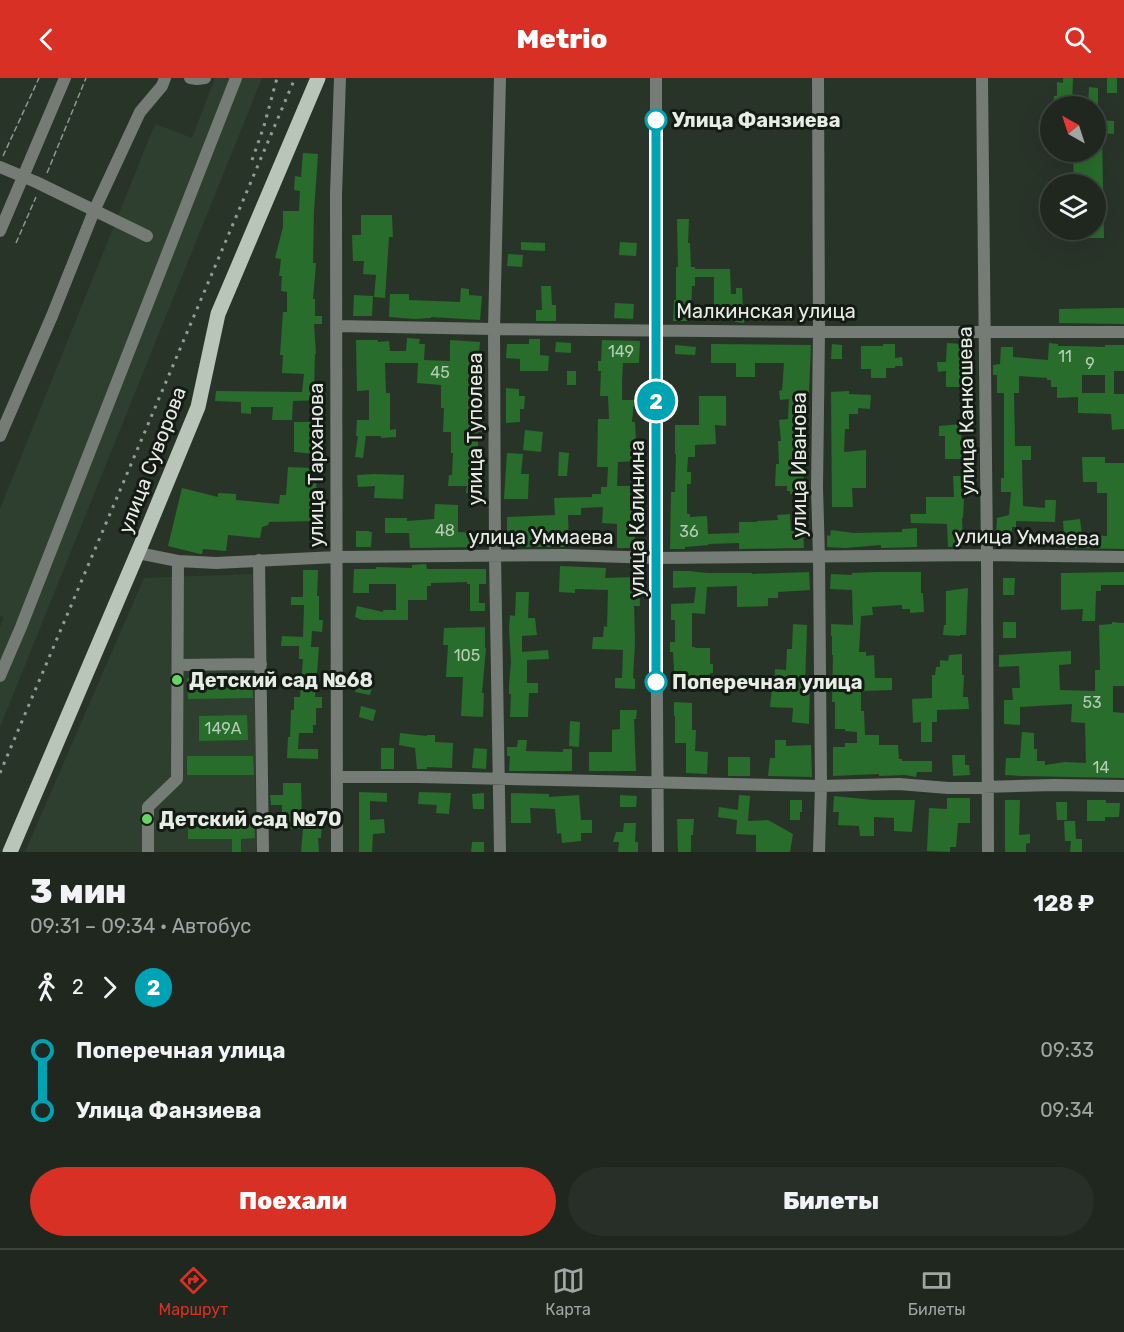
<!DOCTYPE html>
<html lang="ru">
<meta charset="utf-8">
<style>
:root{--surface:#1f271f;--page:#272f28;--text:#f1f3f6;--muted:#a1a5a4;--line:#3c443d;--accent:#d93025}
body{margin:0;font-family:Rubik,sans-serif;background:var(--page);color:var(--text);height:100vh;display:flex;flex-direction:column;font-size:22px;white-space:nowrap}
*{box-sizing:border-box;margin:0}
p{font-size:20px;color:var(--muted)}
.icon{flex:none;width:33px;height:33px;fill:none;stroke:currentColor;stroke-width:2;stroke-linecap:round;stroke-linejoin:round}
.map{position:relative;height:774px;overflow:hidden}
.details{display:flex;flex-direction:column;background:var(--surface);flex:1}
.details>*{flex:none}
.badge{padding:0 12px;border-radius:20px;font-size:21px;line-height:39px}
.needle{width:39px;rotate:321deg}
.fabs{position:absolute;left:1040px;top:18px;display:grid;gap:12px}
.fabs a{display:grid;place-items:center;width:66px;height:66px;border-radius:50%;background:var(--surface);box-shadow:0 6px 24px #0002,0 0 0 2px var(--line);font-size:30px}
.map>.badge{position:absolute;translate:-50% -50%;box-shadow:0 0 0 3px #fff}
.legs{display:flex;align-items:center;gap:9px;height:66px;padding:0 30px;font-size:20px}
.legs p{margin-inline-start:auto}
.head{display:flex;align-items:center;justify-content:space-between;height:102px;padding:0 30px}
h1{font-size:33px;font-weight:800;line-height:45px}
.action{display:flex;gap:12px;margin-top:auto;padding:12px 30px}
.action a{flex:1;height:69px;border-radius:36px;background:var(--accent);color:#fff;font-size:24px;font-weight:800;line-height:69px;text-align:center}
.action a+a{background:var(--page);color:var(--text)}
ul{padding:0 30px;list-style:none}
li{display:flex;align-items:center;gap:21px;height:60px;font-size:22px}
li i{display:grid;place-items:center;width:9px;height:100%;margin:0 8px;background:currentColor}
li i::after{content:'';width:15px;height:15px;margin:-8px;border:4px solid;border-radius:50%;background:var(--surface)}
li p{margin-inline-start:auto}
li:first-child i{background:linear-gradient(#0000 50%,currentColor 0)}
li:last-child i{background:linear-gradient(currentColor 50%,#0000 0)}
header{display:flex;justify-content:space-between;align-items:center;height:78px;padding:0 30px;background:var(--accent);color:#fff;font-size:27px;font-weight:800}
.tab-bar{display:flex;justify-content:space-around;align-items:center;height:84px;border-top:2px solid var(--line);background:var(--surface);font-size:16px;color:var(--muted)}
.tab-bar a{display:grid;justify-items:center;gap:3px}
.tab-bar .active{color:var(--accent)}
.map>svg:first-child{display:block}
</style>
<header><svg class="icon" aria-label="back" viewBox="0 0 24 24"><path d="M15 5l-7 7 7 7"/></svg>Metrio<svg class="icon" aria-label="search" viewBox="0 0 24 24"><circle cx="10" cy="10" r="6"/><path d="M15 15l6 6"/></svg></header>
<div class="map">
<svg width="1124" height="774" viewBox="0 0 1124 774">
<rect width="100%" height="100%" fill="#293429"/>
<path fill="#2f3f2f" d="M215,0H262L0,649V549L4,540L0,537V431L155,46L192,60Z
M254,496L256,774H25L144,500Z"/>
<path fill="#286d2b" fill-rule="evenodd" d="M1063,0H1073L1072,28H1053L1054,18H1057V4L1063,5Z
M1107,0H1117V15H1107Z
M1089,9L1098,10V28H1088Z
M1095,42L1114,43V56L1095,55Z
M1095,56H1102L1104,160H1075V152H1095V106H1074L1073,74H1095Z
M303,75L318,76L314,133L313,185H316L313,221H315V238H322V246H314L316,276H315L314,313H322V322L293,323L292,342H272L273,329H251V336L241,335V324L215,323L216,313L302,314L304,296L282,295L283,277H280L283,234H287V214L281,213L282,198H279L281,181L275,180L283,149V133H299L300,113L294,112L295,98L301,99Z
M361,137H392L393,159H389L385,220L374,219L376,197L363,196L364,183H353L352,157H361Z
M677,141H689L688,165H690L691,189H695V191H730L731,216H736V210H742L743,230H745L744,245L735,244V228L714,229V199H695V208H692L691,243H673L674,222H676V189H678Z
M521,164L545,165V173L521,172Z
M620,164L637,165L636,178L619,177Z
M508,176L523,177L522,189L507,188Z
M541,208H551L552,227H556V243H536V232H542Z
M461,210L469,211V217L482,218L480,242L431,239V240L415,241L389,239L390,216H409V222L460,224Z
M354,217L373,218L372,238H353Z
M615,225L634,226L633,241L614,240Z
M1114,230H1124V246L1059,245V231Z
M407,260L420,261L419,266H425L424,282L450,283V262L480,264L478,286H483L484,305L478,306L477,333H479V343H484V354H478V402L481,403L480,415H466L467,408H448L449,397H452L453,375H451V354H443L444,330H441V307L417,305L418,285H385L386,315H390V352L396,351V359L381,360V358H366L363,380L355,379L358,358H356L357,342H369V312L357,313L356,262H378V264L389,263L390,273H406Z
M529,261H540V277L549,278L548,293H520V281L506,280L507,266H529Z
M602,262L640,263L639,285H623L622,302V322H634L632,344H635L637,383L618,384L617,408H630V432H634L633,448H635V470H617V446L602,445L603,429L581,430V437H568L569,469H503V454H507V439L555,437L554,420L592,419V416H601V409H607L608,389H597L598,341H609L608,318H600L601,293H598V283H601Z
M556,264L571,265V275L555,274Z
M947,265L962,266L960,293H966V309H946V293L938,294L937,284H946Z
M1049,265L1058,266V268H1071L1105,269V267H1124V293H1114V316H1124V351L1112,352L1111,336L1078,335V319L1057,320V309H1051V302H1047V300L1019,298V315H1014L1015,368H1031V382H1022L1023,428L1045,430V422H1056L1055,444L1016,443V449H1012V455H1007V459L996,458L997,440L1009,437L1011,414H1001V400H1004V315H997V297H993V287L1000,286L1001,269H1013V279L1048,282ZM1082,297H1105V315H1082Z
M711,266L811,267L809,315L802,314L801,336H806L805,357H807L802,417L790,416V413H787V408H775L776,386H779L778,363H781L779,342L788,341L789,321L780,322L779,313L782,312L784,285H755V299H736V285H711Z
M832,266L842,267V281H831Z
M883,266H895V280L902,279L903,288H895V290H886V300H871V291H861V268H883Z
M675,267L696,269L695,277L675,276Z
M567,293H576V307H567Z
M506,310L519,311V318H525L524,331H520V344L506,345Z
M849,313V316L871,317L870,331L858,330V336H849V351H845L844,374L866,372V410H852L853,429H832L831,314Z
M699,318H726V348L715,347L716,366L695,367V379H688L687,394H691V406H687V436H690V439L707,438L708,456L739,455V444H757V443L778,442L777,437L790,436L791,453L803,452L804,470L739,471V465L708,466L709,467L685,469V471H670L671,414H675L676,376H675V347H699Z
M294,344H315L316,367L314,376L294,374Z
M961,346L962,381H945V358H939V348Z
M525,352L543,354L541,374L523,372Z
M559,374L569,375L567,398H558Z
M507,375L523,376L521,396H529L528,421H504Z
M1082,379H1105V385H1124V471L1065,470L1063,443L1080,441L1082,457L1107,458V415H1097V404H1083Z
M288,389L313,390L312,398H317L316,413L315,443L269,444L268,447L262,449L260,460L228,457L226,473L203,471L202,476H200L168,468L182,410L218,419V415L236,416V422L279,426L280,417H286Z
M374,396L404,397L403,421L374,420L375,408L358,409L357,397Z
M953,398H961L962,421H964L963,440H962L963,468L948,469L947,446L911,445L910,436H926V419H954Z
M435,426L458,427V454L481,455L480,469L410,470L409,455H385V440H407V443L434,441Z
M917,450V469L881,470V467L845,470L827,469V457L830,458L831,452L853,455L902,454V451Z
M356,453H369V454H372L371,469H356Z
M426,486L427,491H486V506H479V525H485V533H470V506H467V504L431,505V508H427V522H408V542H362L355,539L357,528L383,534V532H396V506H369V515H353L354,491H376V489L412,490V487Z
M560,488L606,490L605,500L639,499L640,528H634L635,565L633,600L635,601V611L615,610V600H622L623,572L592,571L593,559H603L604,548L607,549L608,512L575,511V515L559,514Z
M303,492H318L317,518H319V542H323L322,554L312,553L311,569H319L315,619H322V630H316V647H313V655H299L298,671H318V681L287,680L288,659H290L291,632H294V619H300L303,581H299V568H281L282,558L303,559L304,527H291V519H303Z
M673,493H690L707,495H752V496L809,494L810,512L778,514V520H768V528L737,529V508L707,509L705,536L692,535V569H695V570H710V586H713V595H710L711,608L675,610L673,574H670V564H675V542H671V526L694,525L696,509L673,510Z
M877,494H921V515H923L924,534L910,535V531H902V527L872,529L873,537L861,538L859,574H866V578L874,577L875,600H892V612L861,613V633H864L865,657H879V667H898L899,681H902V683H932V694H917L916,699L905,697L879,698V696L833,698V669H845V665H857V654L845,653V651H835V624H832L833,577H832V558H831V546L853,547L852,512L830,511L831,496L852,497V495Z
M1124,494V507H1101V513H1096L1095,543H1082L1083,531L1061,532V495Z
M1003,500H1015L1014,517H1003Z
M968,510L966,557H960V558L943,557L944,547H946V513Z
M516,514H529L528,540H535L537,557L522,558V574L548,572L549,581L527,582V605H538V615H529L528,639H510L511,616H509V607L511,584L509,551L510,537L515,538Z
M1003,544H1016V560H1003Z
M1112,544L1124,545V608H1113V634L1124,635V700L1022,698L1005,697L1006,680H1020L1022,654L1034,655V671H1037V683H1045V687L1065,684L1086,685L1085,645L1071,644L1072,626L1020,629V647L1004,646V622H1013L1012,610H1020L1019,588L999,589V577L1071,573V586L1059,587L1060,612L1095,613V592H1100L1099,547L1112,546Z
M793,546L807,547L805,609H810L809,646L792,644L793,630L770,629L772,610H774L775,591L786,592L787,571H792Z
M485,549V570H486L482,615H484L483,639L461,638L463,599H446L448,567H443L444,550Z
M962,576V597H964L963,619H968L969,631L937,632V644H932V664H921V644L913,645L912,621L932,620V597H935L936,589H940V582L948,583L949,577Z
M252,599L253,620L188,621L187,600Z
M358,603L373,606L370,617L355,614Z
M674,624L692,625V652H696L695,673L708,674L707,696L686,695V665H675V638H674Z
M361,628L376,632L373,643L359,639Z
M620,632H637L636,641H634L636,693H589V674H612V652L620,651Z
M247,637L248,662L199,663V638Z
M570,643L580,644L579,669L569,668Z
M400,655L427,658V657H435V664L453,665L452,690L427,689V691H417L415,670L399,667Z
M518,662H527L526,673L563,674V671H572V693H509L510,678H507V669H517Z
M775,662H786V668L811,667L812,699L768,698L770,680H775Z
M381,670H394V691H381Z
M474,670L487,671L486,691L472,690Z
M952,677H965V687H969L970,697L953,698Z
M187,678H253L254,697H187Z
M728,679H750V698H728Z
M283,705H301L302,740L322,742L321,760H318L319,774H301L303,751H274V743H282V727H271L270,717H283Z
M359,714L387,715V724L370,723V742L384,741L385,755L373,756L372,774H359Z
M419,714L451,715L449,736L436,735L437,727L418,726Z
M484,715V731H473L472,716Z
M511,715L549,716V719L579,717L581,742H592V755H581V763L562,765L561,755L557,756L555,731L530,730L531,745H511Z
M620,717L637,718L636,729H620Z
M739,717L750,718L748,743L768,742L793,756L790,774H756V757L736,756L737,742L718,739L719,729L738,732Z
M834,718L873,722H915L912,754L894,753V740L874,739V758H860L859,748L838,747L839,734H833Z
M947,720H970V745H958L956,769H950V774L927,773L929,730L947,731Z
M790,722H802V734H800V742H790Z
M1005,722H1020L1019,757L1030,756V765L1026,766V774H1005Z
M1087,722H1106V725H1120L1119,739H1105V743H1087Z
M1056,724H1067V742H1057Z
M188,741H254L255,760L241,761V774H232V761H188Z
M677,741H694L693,757H691V774H678Z
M1064,743H1075L1076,761H1082V774H1070L1071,763H1065Z
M624,745H636L635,764H638V774H618L619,764H613L616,754H623Z
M472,764H484V774H471Z"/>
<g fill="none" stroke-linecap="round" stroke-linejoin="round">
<path stroke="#8f988f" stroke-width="1.5" stroke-dasharray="6 3" stroke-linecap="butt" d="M3,78L39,0
M47,95L86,0
M16,165L36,119"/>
<path stroke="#757b75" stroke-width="12" d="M190,0L197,1L205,0
M656,0V480L658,774
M818,0L819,254L817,410L819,479L821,708L819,774
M982,0L987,477L988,774
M0,89L36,104L147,158
M0,153L65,0
M336,248L494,251L819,254H1124
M0,358L52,238L94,133L140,34L162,8L165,0
M138,475L178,483L216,485L336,479L564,477L656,480L987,477L1124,479
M259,482L263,774
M178,587L261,586
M0,598L21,549L236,0
M337,699H418L821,708L899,706L948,710L1054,707L1124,708
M148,774V729L177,701L178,483
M337,774L336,116L340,0
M500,774L495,478L494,251L500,0"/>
<path stroke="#bac5b9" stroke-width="15" d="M10,774L141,467L198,329L218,236L318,0"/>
<path stroke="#939c93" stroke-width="3" stroke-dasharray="3 6" stroke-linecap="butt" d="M252,82L264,48L277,0
M0,695L295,0"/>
</g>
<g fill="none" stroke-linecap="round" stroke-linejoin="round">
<defs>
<path id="line-1" d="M656,604V42"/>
</defs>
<use href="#line-1" stroke="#fff" stroke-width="14"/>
<use href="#line-1" stroke="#00a3b4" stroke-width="9"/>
</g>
<g fill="#fff" stroke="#00a3b4" stroke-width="3">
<circle cx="656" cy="42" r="10"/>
<circle cx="656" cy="604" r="10"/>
</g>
<g fill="#65d467" stroke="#151a15" stroke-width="2">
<circle cx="177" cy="602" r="6"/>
<circle cx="147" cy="741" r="6"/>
</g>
<g text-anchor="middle" stroke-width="6" stroke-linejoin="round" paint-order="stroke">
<g font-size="16" fill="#b6cdb6">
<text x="621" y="279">149</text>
<text x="1065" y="284">11</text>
<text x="1090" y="291">9</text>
<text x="440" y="300">45</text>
<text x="445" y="458">48</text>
<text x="689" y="459">36</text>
<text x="467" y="583">105</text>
<text x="1092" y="630">53</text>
<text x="223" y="656">149А</text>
<text x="1101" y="695">14</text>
</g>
<g font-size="20" font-weight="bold" fill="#e6ede5" stroke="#151a15" text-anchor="start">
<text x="672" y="49">Улица Фанзиева</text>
<text x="672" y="611">Поперечная улица</text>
</g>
<g font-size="20" fill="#e6ede5" stroke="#151a15">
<text x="766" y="240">Малкинская улица</text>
<text transform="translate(966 333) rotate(-91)" y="7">улица Канкошева</text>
<text transform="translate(475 351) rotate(-90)" y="7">улица Туполева</text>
<text transform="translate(152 382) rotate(-69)" y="7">улица Суворова</text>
<text transform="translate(316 387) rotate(-90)" y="7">улица Тарханова</text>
<text transform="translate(799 387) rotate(-90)" y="7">улица Иванова</text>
<text transform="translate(637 441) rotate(-90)" y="7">улица Калинина</text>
<text x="541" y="466">улица Уммаева</text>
<text transform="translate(1027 459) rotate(1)" y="7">улица Уммаева</text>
</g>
<g font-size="20" font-weight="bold" fill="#e6ede5" stroke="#151a15" text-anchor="start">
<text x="189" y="609">Детский сад №68</text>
<text x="159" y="748">Детский сад №70</text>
</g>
</g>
</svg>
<div class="fabs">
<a><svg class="needle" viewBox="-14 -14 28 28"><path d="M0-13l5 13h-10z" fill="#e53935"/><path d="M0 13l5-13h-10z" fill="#a1a5a4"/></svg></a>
<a><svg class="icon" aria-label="layers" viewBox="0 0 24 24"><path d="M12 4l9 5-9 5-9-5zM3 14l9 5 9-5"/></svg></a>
</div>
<b class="badge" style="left:656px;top:323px;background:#00a3b4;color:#fff">2</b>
</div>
<section class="details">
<div class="head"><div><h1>3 мин</h1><p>09:31 – 09:34 · Автобус</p></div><b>128 ₽</b></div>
<div class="legs"><svg class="icon" aria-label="walk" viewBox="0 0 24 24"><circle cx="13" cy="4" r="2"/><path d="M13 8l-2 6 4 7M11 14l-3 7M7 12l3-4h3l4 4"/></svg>2<svg class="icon" aria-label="forward" viewBox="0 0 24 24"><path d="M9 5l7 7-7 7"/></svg><b class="badge" style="background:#00a3b4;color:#fff">2</b></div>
<ul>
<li><i style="color:#00a3b4"></i><b>Поперечная улица</b><p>09:33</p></li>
<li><i style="color:#00a3b4"></i><b>Улица Фанзиева</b><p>09:34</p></li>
</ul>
<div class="action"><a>Поехали</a><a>Билеты</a></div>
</section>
<nav class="tab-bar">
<a class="active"><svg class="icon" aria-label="directions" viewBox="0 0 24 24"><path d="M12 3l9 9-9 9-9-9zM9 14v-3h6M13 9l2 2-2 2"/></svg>Маршрут</a>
<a><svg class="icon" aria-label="map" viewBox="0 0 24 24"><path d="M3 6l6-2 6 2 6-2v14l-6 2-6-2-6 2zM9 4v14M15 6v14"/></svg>Карта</a>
<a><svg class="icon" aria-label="tickets" viewBox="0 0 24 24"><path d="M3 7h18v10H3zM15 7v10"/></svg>Билеты</a>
</nav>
